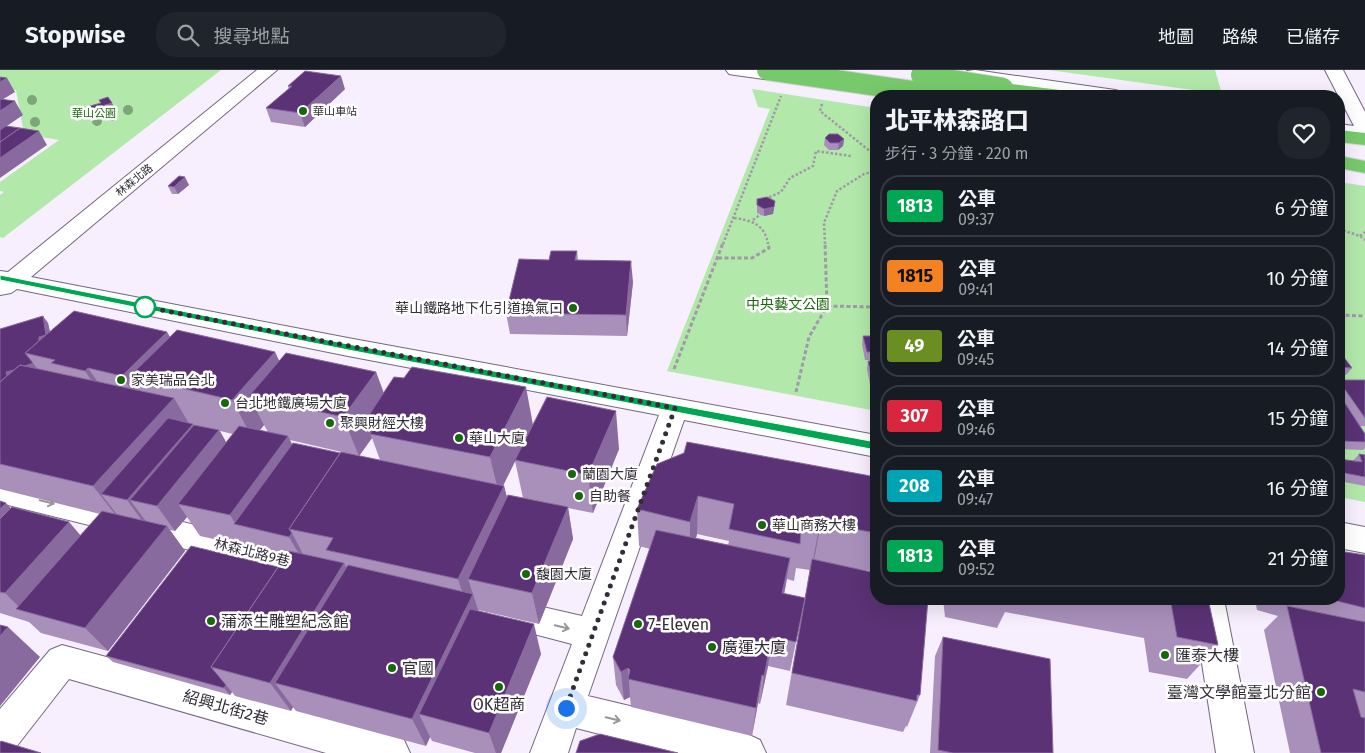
<!DOCTYPE html>
<html lang="zh-TW">
<meta charset="utf-8">
<style>
:root{--surface:#171b24;--page:#20242c;--text:#f1f3f6;--muted:#9ea1a6;--line:#363941}
body{margin:0;font-family:"Fira Sans","Noto Sans TC",sans-serif;background:var(--page);color:var(--text);height:100vh;display:flex;flex-direction:column;font-size:19px;white-space:nowrap}
*{box-sizing:border-box;margin:0}
p{font-size:16px;color:var(--muted)}
.icon{flex:none;width:28px;height:28px;fill:none;stroke:currentColor;stroke-width:2;stroke-linecap:round;stroke-linejoin:round}
.map{position:relative;flex:1;overflow:hidden}
.sheet{position:absolute;left:870px;top:20px;width:475px;height:515px;display:flex;flex-direction:column;background:var(--surface);border-radius:20px;box-shadow:0 5px 20px #0002}
.sheet>*{flex:none}
.badge{padding:0 10px;border-radius:4px;font-size:18px;line-height:32px}
.you{position:absolute;width:25px;height:25px;margin:-12px;border:4px solid #fff;border-radius:50%;background:#1a73e8;box-shadow:0 0 0 8px #1a73e833}
.map>.badge{position:absolute;translate:-50% -50%;box-shadow:0 0 0 2px #fff}
.round{display:grid;place-items:center;flex:none;width:52px;height:52px;border-radius:20px;background:var(--page)}
.overview{display:flex;align-items:center;justify-content:space-between;height:85px;padding:0 15px}
h1{font-size:24px;font-weight:800;line-height:38px}
ul{padding:0;list-style:none}
li{display:flex;align-items:center;gap:15px;height:62px;margin:0 10px 8px;padding:0 5px;border:2px solid var(--line);border-radius:20px}
li div{flex:1}
li b{display:block;font-size:19px}
li em{font-style:normal}
li .badge{min-width:55px;font-weight:700;text-align:center}
header{display:flex;align-items:center;gap:30px;box-sizing:border-box;height:70px;padding:0 25px;background:var(--surface);border-bottom:1px solid var(--line)}
header strong{font-size:24px}
nav{display:flex;gap:28px;margin-inline-start:auto;font-size:18px}
.search{width:350px;height:45px;background:var(--page);display:flex;align-items:center;gap:12px;box-sizing:border-box;padding:0 18px;border-radius:20px;color:var(--muted);font-size:19px}
.map>svg:first-child{display:block}
</style>
<header>
<strong>Stopwise</strong>
<div class="search"><svg class="icon" aria-label="search" viewBox="0 0 24 24"><circle cx="10" cy="10" r="6"/><path d="M15 15l6 6"/></svg>搜尋地點</div>
<nav><a>地圖</a><a>路線</a><a>已儲存</a></nav>
</header>
<div class="map">
<svg width="1365" height="683" viewBox="0 0 1365 683">
<rect width="100%" height="100%" fill="#f7eefe"/>
<path fill="#b2e8aa" d="M0,0H221L3,168L0,167V125L4,122L0,121V112L59,70L24,64L16,20L0,18Z
M1049,0H1215L1222,24Z
M752,19L876,38V341L667,301L770,39L758,37Z
M1339,112L1365,116V432L1339,427Z"/>
<g fill="none" stroke-linecap="round" stroke-linejoin="round">
<defs>
<path id="minor" d="M257,0H277L31,207L348,268L876,365V387L684,350L588,626L747,664L760,670L766,683H674L576,658L568,683H530L572,574L492,553L487,543L492,533L504,528L582,546L659,345L348,286L17,219L11,223L0,225V201L8,202Z
M726,0H774L799,4L802,8L799,12L793,13L735,5L729,4Z
M975,0L1115,20L1122,22L1124,26H1080L967,9L964,5L967,1Z
M1325,0H1343L1365,42V70L1339,66V54L1354,56Z
M0,409L319,484L330,488L335,498L330,508L319,512L0,433Z
M1339,452L1365,457V483L1339,478Z
M1192,529H1224L1254,683H1216Z
M62,575L391,664L404,670L410,683H326L69,609L13,681L0,683V639L50,580Z"/>
<path id="highway" d="M1003,13L1060,20L1067,22L1069,26H1023L997,22L994,18L997,14Z
M1339,60L1365,63V75L1339,72Z
M1339,86L1365,91V103L1339,98Z"/>
</defs>
<use href="#minor" stroke="#75677f" stroke-width="2"/>
<use href="#highway" stroke="#d6d5d7" stroke-width="2"/>
<path stroke="#a199a7" stroke-width="2.5" stroke-dasharray="2.5 2" stroke-linecap="butt" d="M822,34L820,41L876,86
M765,129L781,122L790,108L813,96L816,81L851,86
M734,148C752,150 765,155 768,174
M753,150L764,142
M1339,159L1360,166L1365,170
M1360,166L1365,162
M723,174L781,26
M825,174L824,153L837,121L864,104L876,101"/>
<path stroke="#a199a7" stroke-width="3" stroke-dasharray="4 2.5" stroke-linecap="butt" d="M718,188H752L769,178L768,173
M827,236L876,237
M1339,245L1365,246
M674,299L723,173
M796,322L809,267L827,236L825,173"/>
<use href="#minor" fill="#fff" fill-rule="evenodd"/>
<use href="#highway" fill="#77ca6b" fill-rule="evenodd"/>
<defs>
<path id="highway-bridge" d="M767,0L947,26
M921,5L1003,18"/>
</defs>
<use href="#highway-bridge" stroke="#d6d5d7" stroke-width="22" stroke-linecap="butt"/>
<use href="#highway-bridge" stroke="#77ca6b" stroke-width="20"/>
</g>
<g fill="#7da579">
<circle cx="32" cy="30" r="5"/>
<circle cx="128" cy="40" r="5"/>
<circle cx="113" cy="46" r="5"/>
<circle cx="97" cy="51" r="5"/>
<circle cx="35" cy="52" r="5"/>
</g>
<path fill="#a890ba" fill-rule="evenodd" d="M288,16L345,19L305,57L271,52L266,38L289,19Z
M825,68L844,69L843,76L838,80H829L824,75Z
M189,115L178,124H172L168,116Z
M757,129L775,131L773,144L764,146L757,143Z
M577,181L578,190L633,212L627,266L510,264L506,243L549,190Z
M48,253L50,262H167L170,267L275,282L279,291L376,302L384,323L533,354L619,379L593,443L568,438L573,469L539,554L478,540L541,584L501,683H475L432,671L430,667L426,676L296,641L293,637L291,641L235,626L232,622L230,625L113,592L106,586L278,497L285,487L250,479L249,477L200,466L187,447L175,461L170,460L185,481L108,581L41,563L29,552L0,543V431L11,438L69,452L80,465L100,444L0,419V259ZM264,355L268,362L260,360ZM220,361L233,364L226,372ZM372,368L380,390L292,375L290,370L359,386ZM515,391L523,428L507,427L504,416L503,415Z
M863,266H876V290H865L862,274Z
M1339,285L1352,298L1346,305H1339Z
M868,291H876V325H872L867,299Z
M1339,310H1365V356H1360L1365,364V378L1363,380L1339,379Z
M1359,384L1365,385V416L1339,411V389L1353,391Z
M657,394L876,407V502L858,499L920,625L907,657L906,656L903,662L786,635L810,500L796,498L794,511L787,509L784,524L805,528L790,601L768,596L760,634L758,633L752,666L631,637L630,627L624,630L616,615L613,587L650,479L639,476L637,439ZM697,464L729,471L728,475L696,468Z
M1365,485V683H1290L1264,560L1278,546L1257,540L1255,529H1339Z
M943,529H1208L1218,575L1187,609L1149,602L1144,568L1005,542L997,558L945,547Z
M943,567L1053,683H930L935,586Z"/>
<path fill="#896a9e" d="M341,6L345,19L305,57L300,43Z
M7,8L15,22L0,31V12Z
M15,31L23,45L1,60L0,71V41Z
M112,33L116,40L89,48L85,41Z
M39,61L47,75L0,108V80Z
M844,69L843,76L838,80L839,73Z
M185,107L189,115L178,124L174,117Z
M775,131L773,144L764,146V139Z
M631,191L633,212L627,266L626,245Z
M43,246L48,253L52,272L42,287L39,267Z
M167,262L188,299L130,306L151,338L146,343L122,306Z
M275,282L293,321L249,326L264,355L253,369L232,330Z
M33,293L39,301L10,327L6,302Z
M88,298L114,335L110,338L85,301Z
M376,302L390,341L381,347L369,345L376,362L370,364L372,368L359,386L343,347Z
M526,317L533,355L499,424L490,387Z
M174,328L191,357L193,354L206,376L219,360L234,386L178,434L187,447L175,461L157,436L130,430L148,454L146,456L127,430L101,424L119,447L118,448L93,416Z
M616,341L619,379L593,443L588,405Z
M288,366L304,398L236,455L230,445Z
M504,416L512,448L468,509L483,555L419,644L430,667L426,676L412,649L467,537L458,509Z
M698,426L697,464L690,490V452Z
M6,433L35,465L0,502V439Z
M568,437L573,469L539,554L532,523Z
M69,452L96,484L23,541L5,523Z
M821,453L814,490L811,501L818,463Z
M167,456L185,481L108,581L85,558Z
M292,463L305,488L303,491L289,467Z
M790,488L785,519L777,554L782,523Z
M344,493L359,524L275,613L293,637L291,641L270,613Z
M534,554L541,584L501,683H496L489,663Z
M8,557L40,587L0,636V566Z
M772,567L768,596L760,634L764,606Z
M628,598L630,627L624,630L621,602Z
M762,605L758,633L752,666L756,638Z
M226,615L232,622L230,625L224,618Z"/>
<path fill="#5a3275" stroke="#896a9e" d="M305,1L341,6L300,43L266,38L292,16H288Z
M0,7L7,8L0,12Z
M108,27L112,33L85,41L83,38L101,33L99,30Z
M0,29L15,31L0,41Z
M6,56L20,58L0,72V60Z
M20,58L39,61L0,88V72Z
M829,64H838L844,69L839,73H830L825,68Z
M179,106L185,107L174,117L168,116Z
M767,127L775,131L774,137L764,139L757,135V129Z
M551,181H577L575,190L631,191L626,245L506,243L519,189L549,190Z
M74,241L167,262L122,306L88,298L85,301L51,293L55,290L25,283Z
M43,246L46,265L39,267V271L25,283L33,293L25,296L20,295L14,300L6,302L7,306L0,312V259Z
M177,260L275,282L232,330L130,306Z
M863,266H876V282H867Z
M286,283L376,302L343,347L249,326Z
M1339,285L1343,286L1352,298L1339,297Z
M868,291H876V317H874Z
M20,295L174,328L93,416L0,394V312Z
M412,297L526,317L490,387L370,364L381,347L369,345L394,307L404,308Z
M1339,310H1365V348L1339,311Z
M1339,324L1365,364V372L1339,371Z
M547,327L616,341L588,405L515,390Z
M168,348L193,354L127,430L101,424Z
M194,355L219,360L157,436L130,430Z
M239,356L288,366L230,445L178,434Z
M687,372L876,407V463L821,453L818,463L801,461L800,474L729,459L734,434L698,426L690,452L637,439L657,394L684,383Z
M293,373L340,383L289,459L292,463L289,467L234,454Z
M341,382L504,416L458,509L326,480L333,468L289,459Z
M1359,384L1365,385V407L1339,402V389L1362,392Z
M508,425L568,437L532,523L468,509Z
M0,431L6,433L0,439Z
M12,437L69,452L5,523L0,522V449Z
M102,441L167,456L85,558L16,539Z
M656,460L790,488L782,523L805,528L796,572L772,567L764,606L762,605L756,638L628,609L630,600L628,598L621,602L613,587Z
M191,476L278,497L211,597L226,615L224,618L106,586Z
M289,481L344,493L270,613L211,597Z
M1339,481L1365,485V538L1329,529H1339Z
M812,489L876,503V529H928L920,625H917V631L792,603Z
M348,495L473,524L412,649L275,613Z
M1150,529H1208L1218,575L1177,567L1171,533Z
M1287,536L1365,552V622L1353,619L1361,647L1365,648V683H1321Z
M470,539L534,554L489,663L419,644Z
M0,555L8,557L0,566Z
M943,567L1050,589L1053,683H953L938,680Z
M600,664L678,683H576L580,671Z
M1,671L41,683H0V672Z"/>
<defs><path id="oneway-shaft" d="M-6 0H5M1.5-3L5.5 0L1.5 3" fill="none" stroke-width="1.6" stroke-linecap="round" stroke-linejoin="round" transform="scale(1.25)"/></defs>
<g stroke="#98969b">
<use href="#oneway-shaft" transform="translate(47 432) rotate(14)"/>
<use href="#oneway-shaft" transform="translate(562 557) rotate(14)"/>
<use href="#oneway-shaft" transform="translate(613 649) rotate(14)"/>
</g>
<path fill="#00a651" stroke="#fff" d="M0,205L348,274L876,372L881,376L876,380L348,280L0,210Z"/>
<g fill="none" stroke-linecap="round" stroke-linejoin="round">
<path stroke="#322d37" stroke-width="5" stroke-dasharray="0 9" d="M145,237L675,338L566,638"/>
</g>
<g fill="#176809" stroke="#fff" stroke-width="2">
<circle cx="303" cy="41" r="5"/>
<circle cx="573" cy="238" r="5"/>
<circle cx="121" cy="310" r="5"/>
<circle cx="225" cy="333" r="5"/>
<circle cx="330" cy="353" r="5"/>
<circle cx="459" cy="368" r="5"/>
<circle cx="572" cy="404" r="5"/>
<circle cx="579" cy="426" r="5"/>
<circle cx="762" cy="455" r="5"/>
<circle cx="526" cy="504" r="5"/>
<circle cx="211" cy="551" r="5"/>
<circle cx="638" cy="554" r="5"/>
<circle cx="712" cy="577" r="5"/>
<circle cx="1165" cy="585" r="5"/>
<circle cx="392" cy="598" r="5"/>
<circle cx="499" cy="617" r="5"/>
<circle cx="1321" cy="622" r="5"/>
</g>
<circle fill="#fff" stroke="#00a651" stroke-width="2.5" cx="145" cy="237" r="10"/>
<g text-anchor="middle" stroke-width="5" stroke-linejoin="round" paint-order="stroke">
<g font-size="11" fill="#322d37" stroke="#fff" text-anchor="start">
<text x="313" y="45">華山車站</text>
</g>
<g font-size="11" fill="#196a0c" stroke="#fff">
<text x="94" y="47">華山公園</text>
</g>
<g font-size="11" fill="#322d37" stroke="#fff">
<text transform="translate(134 110) rotate(-39)" y="4">林森北路</text>
</g>
<g font-size="14" fill="#196a0c" stroke="#fff">
<text x="788" y="239">中央藝文公園</text>
</g>
<g font-size="14" fill="#322d37" stroke="#fff" text-anchor="start">
<text x="563" y="243" text-anchor="end">華山鐵路地下化引道換氣口</text>
<text x="131" y="315">家美瑞品台北</text>
<text x="235" y="338">台北地鐵廣場大廈</text>
<text x="340" y="358">聚興財經大樓</text>
<text x="469" y="373">華山大廈</text>
<text x="582" y="409">蘭園大廈</text>
<text x="589" y="431">自助餐</text>
<text x="772" y="460">華山商務大樓</text>
<text x="536" y="509">馥園大廈</text>
</g>
<g font-size="14" fill="#322d37" stroke="#fff">
<text transform="translate(252 482) rotate(14)" y="5">林森北路9巷</text>
</g>
<g font-size="16" fill="#322d37" stroke="#fff" text-anchor="start">
<text x="221" y="557">蒲添生雕塑紀念館</text>
<text x="648" y="560">7-Eleven</text>
<text x="722" y="583">廣運大廈</text>
<text x="1175" y="591">匯泰大樓</text>
<text x="402" y="604">官國</text>
<text x="1311" y="628" text-anchor="end">臺灣文學館臺北分館</text>
<text x="499" y="640" text-anchor="middle">OK超商</text>
</g>
<g font-size="16" fill="#322d37" stroke="#fff">
<text transform="translate(226 637) rotate(16)" y="6">紹興北街2巷</text>
</g>
</g>
</svg>
<div class="you" style="left:566px;top:638px"></div>
<section class="sheet">
<div class="overview"><div><h1>北平林森路口</h1><p>步行 · 3 分鐘 · 220 m</p></div><a class="round"><svg class="icon" aria-label="heart" viewBox="0 0 24 24"><path d="M12 20l-8-8c-3-5 5-10 8-4 3-6 11-1 8 4z"/></svg></a></div>
<ul>
<li><span class="badge" style="background:#00a651;color:#fff">1813</span><div><b>公車</b><p>09:37</p></div><em>6 分鐘</em></li>
<li><span class="badge" style="background:#f58220;color:#111">1815</span><div><b>公車</b><p>09:41</p></div><em>10 分鐘</em></li>
<li><span class="badge" style="background:#6b8e23;color:#fff">49</span><div><b>公車</b><p>09:45</p></div><em>14 分鐘</em></li>
<li><span class="badge" style="background:#d7263d;color:#fff">307</span><div><b>公車</b><p>09:46</p></div><em>15 分鐘</em></li>
<li><span class="badge" style="background:#00a3b4;color:#fff">208</span><div><b>公車</b><p>09:47</p></div><em>16 分鐘</em></li>
<li><span class="badge" style="background:#00a651;color:#fff">1813</span><div><b>公車</b><p>09:52</p></div><em>21 分鐘</em></li>
</ul>
</section>
</div>
